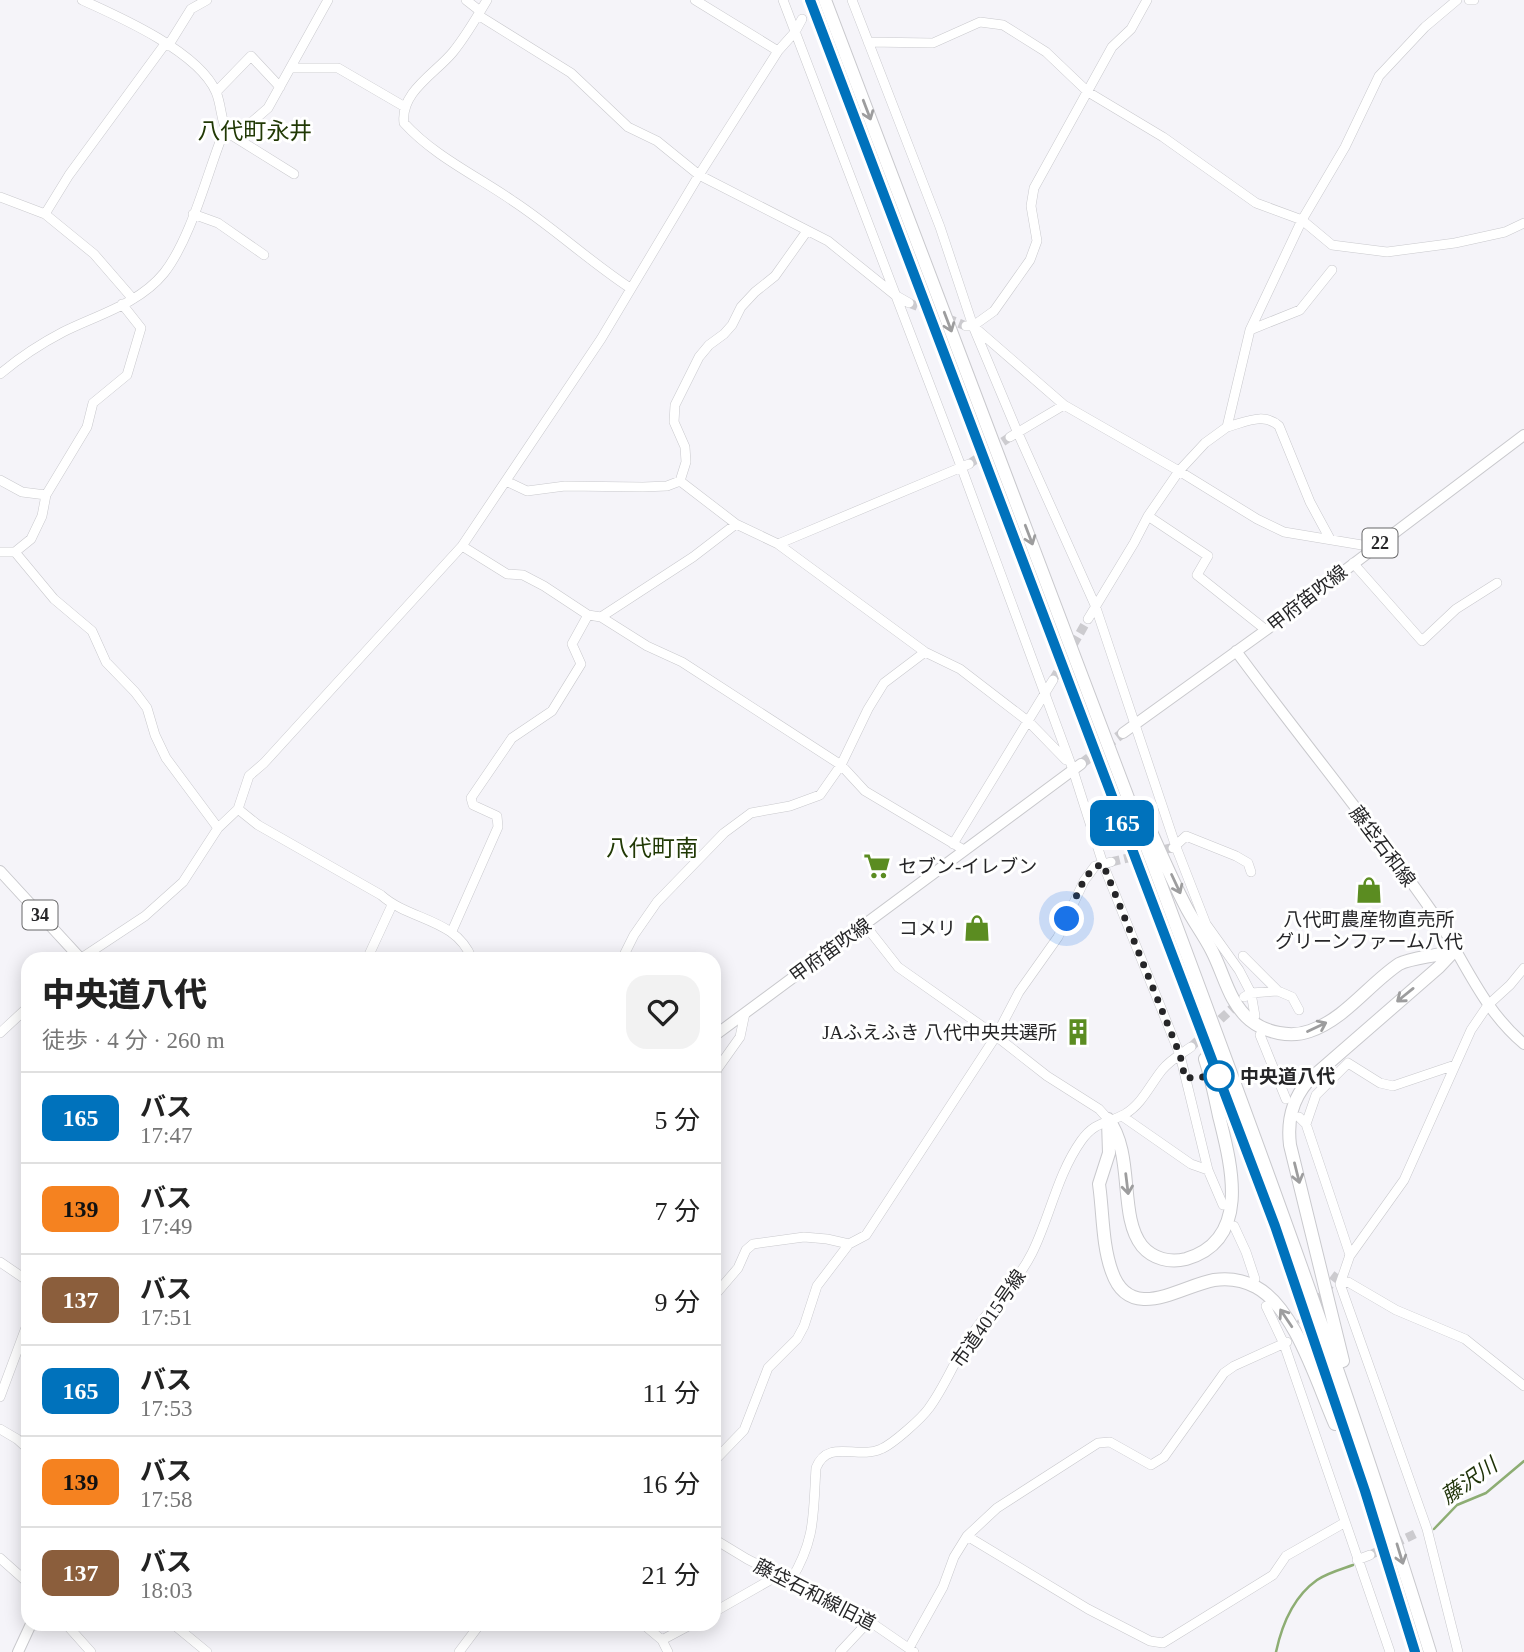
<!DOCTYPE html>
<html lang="ja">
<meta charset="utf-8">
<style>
:root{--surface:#fff;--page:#f2f2f2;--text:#222;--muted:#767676;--line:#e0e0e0}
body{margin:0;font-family:"Times New Roman","Noto Sans JP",serif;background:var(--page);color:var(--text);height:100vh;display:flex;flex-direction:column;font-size:26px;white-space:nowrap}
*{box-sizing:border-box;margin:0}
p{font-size:23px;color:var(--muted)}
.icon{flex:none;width:38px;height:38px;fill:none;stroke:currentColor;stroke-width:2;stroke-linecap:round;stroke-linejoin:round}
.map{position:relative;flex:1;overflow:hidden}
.sheet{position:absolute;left:21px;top:952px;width:700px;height:679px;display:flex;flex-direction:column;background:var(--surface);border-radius:21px;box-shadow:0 4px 18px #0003}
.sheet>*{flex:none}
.badge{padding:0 14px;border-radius:10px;font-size:24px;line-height:46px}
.you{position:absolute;width:35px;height:35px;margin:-18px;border:5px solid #fff;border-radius:50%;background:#1a73e8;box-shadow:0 0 0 10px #1a73e833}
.map>.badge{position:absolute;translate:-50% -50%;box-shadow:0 0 0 4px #fff}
.round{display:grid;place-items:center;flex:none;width:74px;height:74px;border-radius:21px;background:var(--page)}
.head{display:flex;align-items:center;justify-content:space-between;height:119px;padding:0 21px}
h1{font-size:33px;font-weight:800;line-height:52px}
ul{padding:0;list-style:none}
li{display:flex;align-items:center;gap:21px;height:91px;padding:0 21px;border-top:2px solid var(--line)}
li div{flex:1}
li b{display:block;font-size:26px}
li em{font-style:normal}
li .badge{min-width:77px;font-weight:700;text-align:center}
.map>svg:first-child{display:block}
</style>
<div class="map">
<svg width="1524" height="1652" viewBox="0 0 1524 1652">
<rect width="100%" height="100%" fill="#f5f4f9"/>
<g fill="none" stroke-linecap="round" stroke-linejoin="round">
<path stroke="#8dad73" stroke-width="2.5" d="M1434,1529L1457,1505L1486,1493L1524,1461
M1276,1652C1282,1624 1293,1597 1317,1580C1327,1573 1342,1569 1353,1565"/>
<path stroke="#cccbcf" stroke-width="9" stroke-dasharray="9 4.5" stroke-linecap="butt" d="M909,303L966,326
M969,464L1010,437
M1053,680L1088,619
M1111,862L1171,848
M1191,1047L1238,1003
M1292,1335L1338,1274
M1370,1555L1417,1533"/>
<path stroke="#cccbcf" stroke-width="10" stroke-dasharray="10 5" stroke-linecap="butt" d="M1081,764L1123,733"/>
<defs>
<path id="minor" d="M82,0C120,17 199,52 216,92C222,106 220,120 228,133L294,174
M466,0L480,11
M487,0C477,17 466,36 453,52C436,73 400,92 404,123C434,156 477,176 513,201C554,228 589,261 630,288
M695,0L778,51
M783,0L962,469L1073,770L1103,864L1180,1055L1208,1170L1223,1205
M852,0L940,227L973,326L1017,431L1095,605L1176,847L1206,924L1239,970L1251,993L1255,1016
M1469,0H1474
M478,15L571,73L628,127L657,141L699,175L828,241L895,295L909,303
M868,42L933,43L980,22L1003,25L1046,52L1088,92L1163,137L1256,203L1302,220L1332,245L1387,252L1455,243L1505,232L1524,223
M168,46L191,9L207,0
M291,68H338L405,107
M216,92L251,56L280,87
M0,197L45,214L94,254L133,299
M45,214L69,175L165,44
M193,214L218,223L264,255
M966,326H973L1064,405L1179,471L1257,519L1284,532L1374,547
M973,326L994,311L1030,260L1037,241L1031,206L1034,188L1112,47L1131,29L1147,0
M1250,330L1300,310L1332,270
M0,374C19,358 40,344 63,332C97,315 139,304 164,273C190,240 206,178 221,139L253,121L268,108L328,0
M1227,427C1246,422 1264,412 1279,426L1310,502L1330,539
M1010,437L1064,405
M0,480L22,492L46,495
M506,481L527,491L565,486L643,487L667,486L680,481L686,462L685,447L674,422L675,405L699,357L709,345L724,334L732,325L741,307L755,292L775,276L807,231
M680,481L736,524
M1148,516L1208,556L1197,575L1266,630
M778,544L969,464
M462,546L507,574L523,575L544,586L588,615L601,617L647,646L682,662L841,765L865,791L964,850
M0,552H15L54,599L92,631L106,662L135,692L147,708L155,735L166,758L218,828
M15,552L31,539L42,516L46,495L87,427L93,403L127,375L141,328L122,304
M1353,563L1422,641L1456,609L1497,583
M601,617L693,557L736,524L778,544L925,652L960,669L1029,722L1066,760
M1088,619L1134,543L1148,516L1179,471L1205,443L1227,427L1250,330L1302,220L1345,147L1379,76L1425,27L1457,0
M238,809L258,825L381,895C410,921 456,918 472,959
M953,844L1053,680
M1173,848L1186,836L1236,856L1248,863L1251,872
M865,925L898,967L996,1036L1047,1076L1099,1109L1108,1119
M452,931L498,827L497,816L473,805L471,798L512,738L552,711L581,664L572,644L588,615
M1243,956L1278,991L1292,997L1299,1010
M80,959L145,916L183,882L218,828L238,809L249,776L264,763L462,546L601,339L699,175L778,51L795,32L802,19
M367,959L392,905
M622,959L634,935L657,902L724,833L751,813L790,806L820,795L841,765L868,709L884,683L925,652
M1244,997L1251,993L1278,991
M0,1033L28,1007
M1260,1035L1286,1099
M714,1077L718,1068L740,1037L745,1013
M1122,1116L1191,1164L1208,1170
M1299,1117L1306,1124L1350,1255L1340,1284L1427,1529L1458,1652
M1306,1124L1316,1095L1348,1063L1380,1083L1393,1086L1455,1065
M1234,1226L1246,1252L1255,1279
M1349,1257L1404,1180L1471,1030L1488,1005L1510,985L1524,968
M0,1262L28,1281
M1340,1284L1348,1282L1396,1310L1465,1339L1524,1386
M714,1296L738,1268L746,1250L753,1244L804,1237L827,1239L849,1244L866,1235L996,1036L1019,992L1058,937L1084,881L1095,866L1111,862
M1266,1306L1284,1344L1390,1652
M0,1397L28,1322
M0,1429L17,1439L28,1449
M714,1461L744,1430L768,1368L797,1339L804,1326L817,1286L849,1244
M967,1536L1088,1609L1150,1641L1163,1643L1273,1575L1286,1556L1344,1523
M714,1539L747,1559L869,1621L914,1652
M0,1558L28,1583
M1357,1560L1370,1555
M791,1580C816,1539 813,1514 816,1468C828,1438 857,1460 881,1449C893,1444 922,1418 929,1408C946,1385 956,1357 972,1334C991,1306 1017,1283 1032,1253C1050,1217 1057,1175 1081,1141C1095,1121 1107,1124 1125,1114C1142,1104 1150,1085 1162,1070C1170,1060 1181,1054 1191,1047
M714,1612L779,1575
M66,1624L91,1652
M173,1624L207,1652
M643,1624L662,1640L668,1652
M662,1640L692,1624
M909,1648L943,1587L954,1557L967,1536L997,1508L1098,1443L1110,1442L1151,1465L1164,1457L1224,1373L1234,1366L1287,1342
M459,1652L480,1624
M840,1652L869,1621"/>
<path id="major" d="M1236,651C1300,738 1369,821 1431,910C1463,956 1480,1007 1524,1044
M1123,733L1266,630L1524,435
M0,871L81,959
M714,1036L1081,764
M18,1652L31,1624"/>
<path id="highway" d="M810,0L1275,1226L1365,1491L1415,1652
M825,0C937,295 1050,589 1161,885C1256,1139 1350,1393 1430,1652
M1138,803C1154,837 1168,872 1185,905C1193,921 1204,935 1212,951C1224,974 1229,1003 1250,1020C1266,1033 1291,1038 1310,1031C1345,1019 1369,984 1399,964C1414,957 1434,957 1451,951
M1108,1119C1135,1154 1118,1216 1142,1246C1153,1259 1170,1263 1186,1259C1252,1240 1231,1164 1219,1116C1215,1097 1211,1077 1205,1059
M1108,1121L1109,1153L1099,1184L1100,1192C1103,1218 1103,1248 1112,1272C1130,1324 1181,1286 1214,1280C1228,1278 1243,1280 1256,1287C1295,1308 1317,1383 1335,1424
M1343,1361L1290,1145C1287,1120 1292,1100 1308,1081L1439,967L1455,950"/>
</defs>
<use href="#minor" stroke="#c9c9cd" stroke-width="10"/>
<use href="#major" stroke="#c9c9cd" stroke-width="12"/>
<use href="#highway" stroke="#c9c9cd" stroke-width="14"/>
<use href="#minor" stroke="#fff" stroke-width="9"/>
<use href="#major" stroke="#fff" stroke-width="10"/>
<use href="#highway" stroke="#fff" stroke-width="12"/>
</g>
<defs><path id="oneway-shaft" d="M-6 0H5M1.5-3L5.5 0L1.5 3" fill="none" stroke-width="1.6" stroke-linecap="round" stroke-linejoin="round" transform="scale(1.75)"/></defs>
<g stroke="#9d9d9e">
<use href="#oneway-shaft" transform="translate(867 110) rotate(69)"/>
<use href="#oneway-shaft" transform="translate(948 322) rotate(69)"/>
<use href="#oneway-shaft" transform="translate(1029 535) rotate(69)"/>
<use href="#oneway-shaft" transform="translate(1176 884) rotate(65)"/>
<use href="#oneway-shaft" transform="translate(1405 995) rotate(141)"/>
<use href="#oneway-shaft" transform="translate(1317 1027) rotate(-25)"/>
<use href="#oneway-shaft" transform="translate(1297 1173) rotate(76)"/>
<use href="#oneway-shaft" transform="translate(1127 1184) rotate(83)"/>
<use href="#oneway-shaft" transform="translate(1286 1318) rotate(-124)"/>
<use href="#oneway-shaft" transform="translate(1400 1554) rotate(73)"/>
</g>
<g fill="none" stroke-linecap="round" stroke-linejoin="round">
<defs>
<path id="line" d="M810,0L1275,1226L1365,1491L1415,1652"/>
</defs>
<use href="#line" stroke="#fff" stroke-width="16"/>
<use href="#line" stroke="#0072bc" stroke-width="10"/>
<path stroke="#262628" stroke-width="7" stroke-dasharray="0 12.6" d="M1067,919C1075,902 1083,869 1103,864L1180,1055L1185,1078L1219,1076"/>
</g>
<defs>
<symbol id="supermarket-bare" viewBox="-9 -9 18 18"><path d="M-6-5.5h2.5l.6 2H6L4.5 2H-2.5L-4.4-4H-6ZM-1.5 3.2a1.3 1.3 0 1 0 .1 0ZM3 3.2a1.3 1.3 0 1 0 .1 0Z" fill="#5b8c21" stroke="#fff" stroke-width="2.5" paint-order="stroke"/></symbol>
<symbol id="shop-bare" viewBox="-9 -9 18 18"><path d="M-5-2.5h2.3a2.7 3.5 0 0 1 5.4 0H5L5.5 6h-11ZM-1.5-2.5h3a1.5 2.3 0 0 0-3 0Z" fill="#5b8c21" stroke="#fff" stroke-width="2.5" paint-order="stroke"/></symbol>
<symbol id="building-bare" viewBox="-9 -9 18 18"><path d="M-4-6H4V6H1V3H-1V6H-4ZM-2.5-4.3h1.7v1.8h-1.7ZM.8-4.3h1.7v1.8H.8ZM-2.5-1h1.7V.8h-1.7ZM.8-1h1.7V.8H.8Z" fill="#5b8c21" stroke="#fff" stroke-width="2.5" paint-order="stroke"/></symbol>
</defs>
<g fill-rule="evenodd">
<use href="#supermarket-bare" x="858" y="847" width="38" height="38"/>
<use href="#shop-bare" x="1350" y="871" width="38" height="38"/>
<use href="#shop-bare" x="958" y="909" width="38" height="38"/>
<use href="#building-bare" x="1059" y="1013" width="38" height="38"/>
</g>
<circle fill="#fff" stroke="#0072bc" stroke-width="3.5" cx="1219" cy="1076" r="14"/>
<g text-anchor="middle" stroke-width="6" stroke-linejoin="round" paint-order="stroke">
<g fill="#fff" stroke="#676768" stroke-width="2">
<rect x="1362.5" y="528.5" width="35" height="29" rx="5"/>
<rect x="22.5" y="900.5" width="35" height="29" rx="5"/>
</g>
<g font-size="18" font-weight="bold" fill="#262628">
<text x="1380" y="549">22</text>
<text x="40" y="921">34</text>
</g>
<g font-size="19" fill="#262628" stroke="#fff">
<text transform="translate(1307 598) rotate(-38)" y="7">甲府笛吹線</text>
<text transform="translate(1383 846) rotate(53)" y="7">藤垈石和線</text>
<text transform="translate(830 950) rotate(-36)" y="7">甲府笛吹線</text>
<text transform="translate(988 1318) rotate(-55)" y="7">市道4015号線</text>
<text transform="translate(815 1594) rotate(27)" y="7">藤垈石和線旧道</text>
</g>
<g font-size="19" fill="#262628" stroke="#fff" text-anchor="end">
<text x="898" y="873" text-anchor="start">セブン-イレブン</text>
<text x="1369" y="926" text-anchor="middle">八代町農産物直売所<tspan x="1369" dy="22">グリーンファーム八代</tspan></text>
<text x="956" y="935">コメリ</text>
<text x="1057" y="1039">JAふえふき 八代中央共選所</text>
</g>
<g font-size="19" font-weight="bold" fill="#262628" stroke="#fff" text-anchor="start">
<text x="1240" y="1083">中央道八代</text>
</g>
<g font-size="21" font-style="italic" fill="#1e3207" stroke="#fff">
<text transform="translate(1469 1481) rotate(-35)" y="7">藤沢川</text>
</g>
<g font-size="23" fill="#213905" stroke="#fff">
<text x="255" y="139">八代町永井</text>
<text x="652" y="856">八代町南</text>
</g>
</g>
</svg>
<div class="you" style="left:1067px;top:919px"></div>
<b class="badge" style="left:1122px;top:823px;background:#0072bc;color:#fff">165</b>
<section class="sheet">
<div class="head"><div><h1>中央道八代</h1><p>徒歩 · 4 分 · 260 m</p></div><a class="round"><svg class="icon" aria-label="heart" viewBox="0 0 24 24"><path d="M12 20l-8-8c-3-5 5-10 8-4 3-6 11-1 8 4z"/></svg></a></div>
<ul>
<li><span class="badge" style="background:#0072bc;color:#fff">165</span><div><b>バス</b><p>17:47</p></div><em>5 分</em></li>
<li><span class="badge" style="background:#f58220;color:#111">139</span><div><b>バス</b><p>17:49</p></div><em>7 分</em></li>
<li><span class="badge" style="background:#8b5e3c;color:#fff">137</span><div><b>バス</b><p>17:51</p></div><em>9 分</em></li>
<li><span class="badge" style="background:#0072bc;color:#fff">165</span><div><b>バス</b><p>17:53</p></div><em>11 分</em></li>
<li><span class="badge" style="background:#f58220;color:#111">139</span><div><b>バス</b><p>17:58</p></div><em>16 分</em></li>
<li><span class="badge" style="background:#8b5e3c;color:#fff">137</span><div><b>バス</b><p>18:03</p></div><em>21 分</em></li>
</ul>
</section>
</div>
